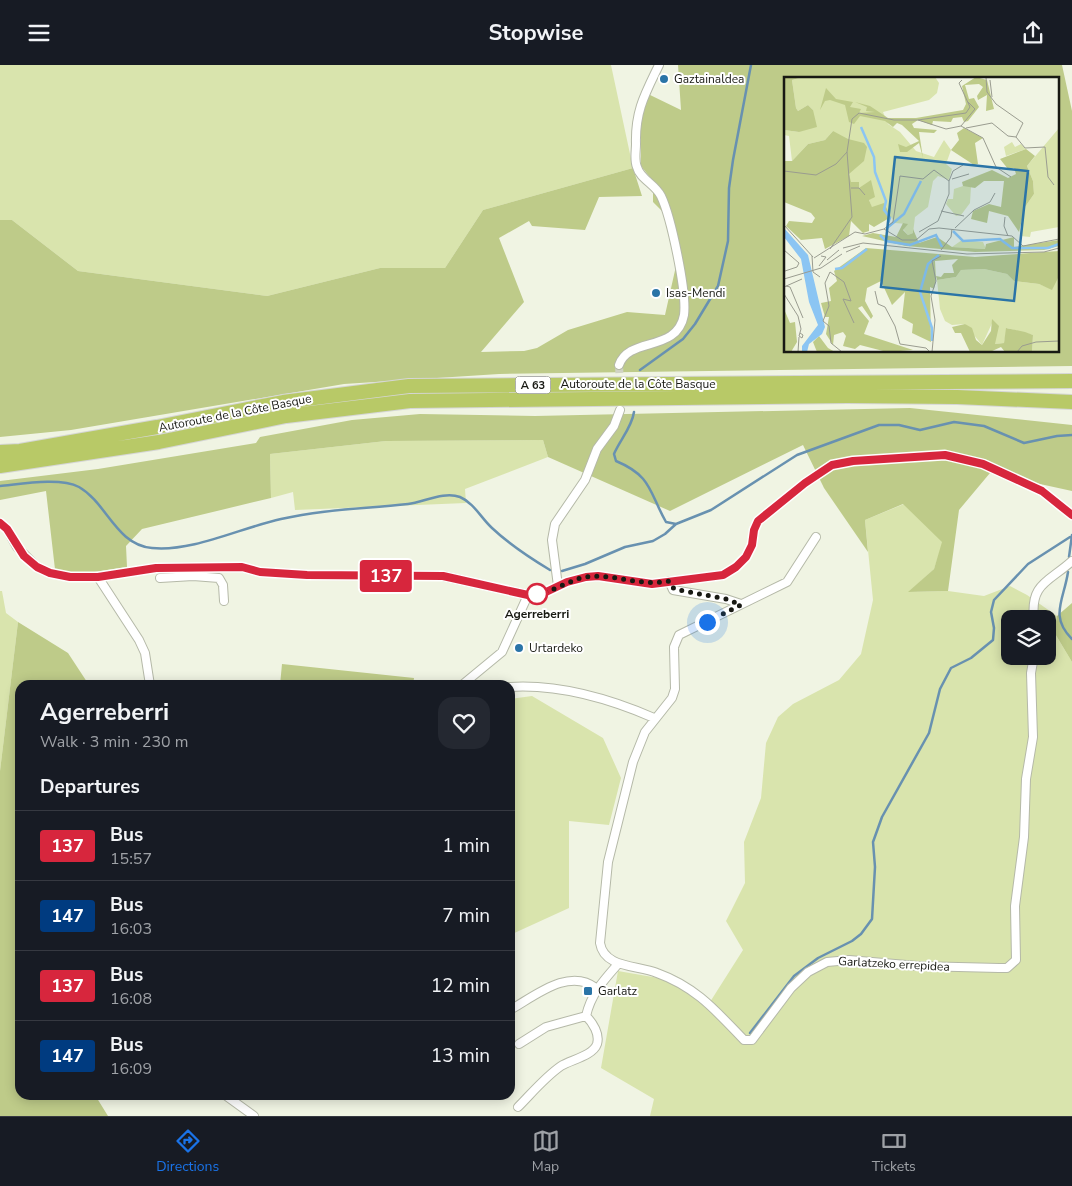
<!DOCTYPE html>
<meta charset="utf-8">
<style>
:root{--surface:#171b24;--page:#242831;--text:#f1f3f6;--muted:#9ea1a6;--line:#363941;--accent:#1a73e8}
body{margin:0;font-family:"Nunito Sans",sans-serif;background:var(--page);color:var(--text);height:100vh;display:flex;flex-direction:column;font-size:19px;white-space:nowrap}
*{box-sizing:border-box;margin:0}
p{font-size:16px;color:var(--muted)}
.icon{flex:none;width:28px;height:28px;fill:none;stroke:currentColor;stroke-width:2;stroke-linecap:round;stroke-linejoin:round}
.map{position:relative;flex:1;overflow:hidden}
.side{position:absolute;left:15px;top:615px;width:500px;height:420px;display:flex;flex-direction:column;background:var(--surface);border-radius:15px;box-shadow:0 2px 12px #0003}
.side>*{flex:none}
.badge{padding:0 10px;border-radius:4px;font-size:18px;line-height:32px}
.fabs{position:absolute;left:1001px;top:545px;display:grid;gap:10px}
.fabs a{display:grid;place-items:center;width:55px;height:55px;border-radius:10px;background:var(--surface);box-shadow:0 2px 12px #0003;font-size:25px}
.you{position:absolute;width:25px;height:25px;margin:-12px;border:4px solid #fff;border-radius:50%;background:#1a73e8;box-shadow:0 0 0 8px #1a73e833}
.map>.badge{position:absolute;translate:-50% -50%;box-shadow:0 0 0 2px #fff}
h2{padding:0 25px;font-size:19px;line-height:45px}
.round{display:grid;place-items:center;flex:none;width:52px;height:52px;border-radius:15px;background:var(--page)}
.overview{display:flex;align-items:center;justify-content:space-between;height:85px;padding:0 25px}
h1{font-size:24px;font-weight:700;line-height:38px}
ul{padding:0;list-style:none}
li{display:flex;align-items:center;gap:15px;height:70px;padding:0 25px;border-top:1px solid var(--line)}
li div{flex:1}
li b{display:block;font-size:19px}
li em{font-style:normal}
li .badge{min-width:55px;font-weight:700;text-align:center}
header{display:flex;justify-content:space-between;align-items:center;height:65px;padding:0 25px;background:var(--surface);font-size:22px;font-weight:700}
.dock{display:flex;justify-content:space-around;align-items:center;height:70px;border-top:1px solid var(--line);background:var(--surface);font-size:14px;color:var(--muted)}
.dock a{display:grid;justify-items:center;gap:2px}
.dock .selected{color:var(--accent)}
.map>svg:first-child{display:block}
</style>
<header><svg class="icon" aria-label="menu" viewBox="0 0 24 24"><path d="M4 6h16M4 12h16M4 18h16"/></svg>Stopwise<svg class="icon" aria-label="share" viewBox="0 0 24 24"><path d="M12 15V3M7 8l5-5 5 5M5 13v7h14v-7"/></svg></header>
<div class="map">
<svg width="1072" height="1051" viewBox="0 0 1072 1051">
<rect width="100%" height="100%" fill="#f0f4e3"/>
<path fill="#d9e4ad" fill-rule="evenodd" d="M0,0H611L633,103L483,145L445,203H380L267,231L78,206L12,155H0Z
M543,375L548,392L465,424L466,438L295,445L293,427L271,433L270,389L386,376Z
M904,439L943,477L934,504L909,527L948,526L984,531L1010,521L1027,530L1057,551L1054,567L1072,597V1051H650L654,1034L601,1003L618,906L670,915L710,937L743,885L726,856L745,818L744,777L761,733L766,678L778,652L793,639L839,615L861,589L873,535L865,455ZM1010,554H1048V591H1010Z
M0,526H2L6,548L18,557L0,706Z
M532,631L603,673L621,713L609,760L569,756V843L510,870V634Z"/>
<path fill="#becb89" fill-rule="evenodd" d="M678,0H1062L1072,46V301L499,309L344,319L71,365L0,372V155H12L78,206L267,231L380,203H445L483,145L633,103L642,131L599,132L585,165L532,161L529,156L499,173L524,237L481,287L524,286L537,283L568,265L627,247L665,250L676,201L663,147L653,137V116L641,101V49L648,29L681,45ZM786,14H1058V286H786Z
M910,343L1072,360V426L990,408L959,445L948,526L908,527L934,504L942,477L903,439L865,455L868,487L824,423L803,380L670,446L548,392L543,375L386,376L270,389L271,433L142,464L126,481L127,502L56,513L46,426L0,435V416L98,404L256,378L260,372L352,355L420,349L535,351Z
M1072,538V597L1054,567L1057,551Z
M18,557L68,588L89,620H20V1030H95L108,1051H0V706Z
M282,599L414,613L413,620H280Z"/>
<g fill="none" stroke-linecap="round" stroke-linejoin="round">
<path stroke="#6891b0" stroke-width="2.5" d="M640,305L683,274L695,259L718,221L728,176L729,123L733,95L751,0
M634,347C632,362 620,375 614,389L616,396C652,411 649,427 666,457L676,459L711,445L797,390L879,360H899L920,365L954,357L984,361L1024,378L1057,371L1072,370
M0,421C21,419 60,412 79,422C107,438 116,480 152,483C193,487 240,463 281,454C325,444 364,444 408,439C424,437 444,426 460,432C474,438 481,453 492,463C510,480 530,493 550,505
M1069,492L1072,470
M562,506L585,499L625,482L653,476L665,469L676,459
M1068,507C1064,535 1049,551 1072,574
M750,968L794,911L818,893L852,876L861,869L872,854L875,802L873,777L882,752L929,668L940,624L951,603L971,593L993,575L994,563L991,547L994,535L1028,499L1070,472"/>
<path stroke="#d0d3c4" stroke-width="8" stroke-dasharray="8 4" stroke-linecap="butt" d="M619,300L620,321"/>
<defs>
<path id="street" d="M619,300C629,271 677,288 684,250C687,227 671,152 661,131C655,119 640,114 637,102C634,95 636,86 636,79C635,46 645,29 659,0
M0,458L7,464L17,482L37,502L50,508L70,512H98L156,503L241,502L260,507L307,510L443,511L528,530L546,527L567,517L586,512L599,511L652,519L723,510L736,502L746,492L752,480L754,465L758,456L805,418L832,400L853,396L945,390L983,399L1042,426L1072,450
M816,472L787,517L679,570L674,582L675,624L672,633L645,667L633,697L608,797L600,878C604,903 637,900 657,908C696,922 716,946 744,975H752L791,923L808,907L827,897L849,895L918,901L999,903H1007L1016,895L1015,841L1024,772L1026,714L1033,672L1031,608L1034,591
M193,511L219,513L223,520L224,536
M98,512L139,575L145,588L150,620
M160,513L193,511V506
M669,516L673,525L726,534L741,539
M558,521L552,475L555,459L585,415L597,384L614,361L620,345
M1034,554C1030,518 1049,517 1072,496
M462,620L502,587L528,530
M510,622C559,619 610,634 654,653
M510,945C535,931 569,902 596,923
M519,979L546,962L586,951
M225,1030L254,1051
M518,1042C531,1029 545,1012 561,1001C570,995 593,991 597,979C600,969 593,958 586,951C591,929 603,916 618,899"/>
<path id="highway" d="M0,387L20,386L157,362L283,337L409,321L1072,316
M0,401L159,377L286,351L410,336L847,331L957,332L1072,337"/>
</defs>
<use href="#street" stroke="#b5b9a8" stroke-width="10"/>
<use href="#highway" stroke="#d5d6d5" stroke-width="16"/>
<use href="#street" stroke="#fff" stroke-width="8"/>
<use href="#highway" stroke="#b8c967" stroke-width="14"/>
</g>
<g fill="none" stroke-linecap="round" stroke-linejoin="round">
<defs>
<path id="line" d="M0,458L7,464L24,491L37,502L50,508L70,512H98L156,503L242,502L260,507L307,510L443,511L528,530L546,527L567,517L586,512L598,511L652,519L723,510L736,502L746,492L752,480L754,465L758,456L805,418L832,400L853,396L945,390L983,399L1042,426L1072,450"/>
</defs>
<use href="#line" stroke="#fff" stroke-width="11"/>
<use href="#line" stroke="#d7263d" stroke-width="8"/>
<path stroke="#181913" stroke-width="5" stroke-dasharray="0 9" d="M537,529C543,531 572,514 585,512C613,508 640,522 669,516L674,524L726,534L741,540L707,557"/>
</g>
<g fill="#2a74a7" stroke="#fff" stroke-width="2">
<circle cx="664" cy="14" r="5"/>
<circle cx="656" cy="228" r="5"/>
<circle cx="519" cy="583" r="5"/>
<rect x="583" y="921" width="10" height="10" rx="2.5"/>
</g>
<circle fill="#fff" stroke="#d7263d" stroke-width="2.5" cx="537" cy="529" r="10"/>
<g text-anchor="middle" stroke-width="4" stroke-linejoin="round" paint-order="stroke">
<rect fill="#fff" stroke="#5d5e5a" stroke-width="1" x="515.5" y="311.5" width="35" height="17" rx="4"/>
<g font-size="11" font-weight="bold" fill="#181913">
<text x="533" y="324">A 63</text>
</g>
<g font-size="12" fill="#181913" stroke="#fff" text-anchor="start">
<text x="674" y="18">Gaztainaldea</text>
<text x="666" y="232">Isas-Mendi</text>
<text x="529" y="587">Urtardeko</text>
<text x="598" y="930">Garlatz</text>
</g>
<g font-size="12" fill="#181913" stroke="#fff">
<text x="638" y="323">Autoroute de la Côte Basque</text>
<text transform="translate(235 348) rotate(-11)" y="4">Autoroute de la Côte Basque</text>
<text transform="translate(894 899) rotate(3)" y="4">Garlatzeko errepidea</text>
</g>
<g font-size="12" font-weight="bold" fill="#181913" stroke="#fff">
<text x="537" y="553">Agerreberri</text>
</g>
</g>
<g transform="translate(784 12)">
<rect width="275" height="275" fill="#f0f4e3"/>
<path d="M19,0H151L155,6L153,16L145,23L99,35L104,47L116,55L132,74L150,80L160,63L167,73L162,87L168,92L165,103L154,99L149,104L144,130L131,140L129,156L124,158L119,152L123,147L111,146L107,140L88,131L85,123L50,110L49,54L41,63L24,67L8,84L5,59L0,58V53L15,55L29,33L24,28L14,34L12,31L8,3ZM275,51V150L247,155L246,160L236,159L241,130L250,117L249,104L243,89ZM228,65L231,70L237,67L242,72L222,79L220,70ZM179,109H187L186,126L177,138L172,139L162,127L164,122H169L170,112ZM178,163L199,165L202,172L168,170ZM200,192L223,197L230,204L255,207L268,212L275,195V275H248L249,258L223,251L220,266L211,267L209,244L198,268L181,247L168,248L161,244L156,232L153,203L172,200L177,193Z" fill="#d9e4ad"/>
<path d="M0,0H19L8,3L12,31L14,34L24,28L29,33L33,50L15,55L0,53ZM192,0L203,3L210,32L202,34L203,18L194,23L193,19L199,10L195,7L181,8L185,22L190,21L195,30L184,44L180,45L178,40L169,41L167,45L149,44L148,48L134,43L128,47L130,51L153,53L150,56L135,55L139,81L135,66L123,75H116L114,67L122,70L135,64L118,48L113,46L109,50L101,44L76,39L70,47L65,45L61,28L46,23L41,24L36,33L42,11L52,22L69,25L66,30L77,32L75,36L91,35L82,34L83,30L71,25L86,29L104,41H132L179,33L182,27L178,9ZM180,51L199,61L191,66L194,87L190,88L167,73L175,63L173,56ZM49,54L64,62L80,66L83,70L80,84L65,97L67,105H75V111L87,103L91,120L85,123L88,130L100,126L107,140L90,150L85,147V154L79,156L67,144L65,159L41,172L38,161L17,163L2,149L5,144L28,146L31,141L27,136L0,125V84H8L24,67L41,63ZM242,72L251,79L243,89L249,104L250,117L241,130L235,155L224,139L205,134L203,146L187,142L189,134L205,127L217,130L220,104H200L191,111L179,109L178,105L208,93L224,101L232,97L230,91L224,92L216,82ZM119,146L124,147L119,153L124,158L129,156V152L135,166L153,160L168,170L201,172L202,167L230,160V170L275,163V169L260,173L191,175L122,169L78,159L89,156L112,160ZM82,171L191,180L275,174L274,201L268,213L255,207L230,204L223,197L200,192L177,193L172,200L153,203L152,199L157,200L160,196H170L168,188L174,182L151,184L152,203L150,212L146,210L147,265L128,256L129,247L118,241L121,215L108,228L97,204L83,211L81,224L89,239L87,242L78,229L74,231L85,244L80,257L129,273L103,275L76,268L71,272L59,269L62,259L59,255L50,258L49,268L42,257L45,240H41L37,226L47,224L45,211L53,204L50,194ZM0,232L6,246L11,245L13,265L7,275H0ZM208,242L215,249L211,267L220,266L222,251L241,255L249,258L248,275H221L217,270L206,275H186L177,256H171L168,250L181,247L188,251L192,263L198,268L207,254ZM35,259L44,271L51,275H33L29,265Z" fill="#becb89"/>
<path d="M0,151L24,178L41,250L38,257L25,267L23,275H18V269L34,248L25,225L17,182L0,160Z" fill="#8bc5f3"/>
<path fill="none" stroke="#8bc5f3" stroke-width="2.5" d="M77,50L90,80L91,95L102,124L100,133L106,141L104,146M103,151L120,137L137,104M169,154L179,164L216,162L228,171H264L275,167M96,158L102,164L126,168L152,158L158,170M51,192L58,191L83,172M148,264V251L136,215L144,187L155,178"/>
<path fill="none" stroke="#9a9c90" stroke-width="1" d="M202,0L203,15L212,27L239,46L232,60L241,71L261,70L264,100L270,108M206,3L208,20M134,43L162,52L177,49L191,32L184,25M177,49L199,61L212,90L227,100M182,51L208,46L224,59L232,60M0,94L32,98L52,87L63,75L68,42L75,36L110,43H134L182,36L186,30L175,6L178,3M168,102L185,97M165,104L169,94L179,88M67,111H75L81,118M157,134L180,139M221,140L220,149L224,159M0,148L29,180M171,151L190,133L206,125L211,116M100,152L118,163H132L145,152L155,151L228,159L239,169L275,162M100,152L109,145L116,99L139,102L150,93L165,104M135,155L154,144L165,117V104M59,171L79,166L183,177L260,175L275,171M46,172L68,140L63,75M0,173L15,186L13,190L1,194M157,173L167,160L168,152M62,175L76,169M28,179L29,195L36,200M30,181L71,155L81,157L100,152M43,183L55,173M35,189L42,180L37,179M0,202L37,191L58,177M41,206L46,195L60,205L67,224L59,222L70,246M41,206L45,229L39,244L45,249L47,266L58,275M2,209L6,210L19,241M0,210L18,202M91,214L94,227L101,230L111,249L116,267L142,271L146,275M0,217L14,239L17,252L15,259L18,261L19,258L16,256M14,275L15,260M148,275L151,243L147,219L152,204L148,184L157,179M233,275L238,269L252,265L275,264"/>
<path fill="#2a74a7" fill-opacity="0.15" stroke="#2a74a7" stroke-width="2.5" d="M111,80L244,94L230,224L97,210Z"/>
<rect width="275" height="275" fill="none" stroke="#181913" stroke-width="2.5"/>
</g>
</svg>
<div class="fabs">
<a><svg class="icon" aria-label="layers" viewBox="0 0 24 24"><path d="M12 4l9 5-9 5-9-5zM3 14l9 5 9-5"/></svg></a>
</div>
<div class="you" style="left:707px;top:557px"></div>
<b class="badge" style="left:386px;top:511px;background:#d7263d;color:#fff">137</b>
<section class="side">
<div class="overview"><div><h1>Agerreberri</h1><p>Walk · 3 min · 230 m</p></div><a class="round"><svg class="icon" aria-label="heart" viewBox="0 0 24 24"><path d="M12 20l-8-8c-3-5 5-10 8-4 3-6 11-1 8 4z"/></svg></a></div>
<h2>Departures</h2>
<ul>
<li><span class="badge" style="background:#d7263d;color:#fff">137</span><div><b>Bus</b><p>15:57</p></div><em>1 min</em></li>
<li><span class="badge" style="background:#003b80;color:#fff">147</span><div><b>Bus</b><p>16:03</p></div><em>7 min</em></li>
<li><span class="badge" style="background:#d7263d;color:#fff">137</span><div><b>Bus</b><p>16:08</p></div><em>12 min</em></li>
<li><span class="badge" style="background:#003b80;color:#fff">147</span><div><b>Bus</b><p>16:09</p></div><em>13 min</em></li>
</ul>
</section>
</div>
<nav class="dock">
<a class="selected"><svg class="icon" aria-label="directions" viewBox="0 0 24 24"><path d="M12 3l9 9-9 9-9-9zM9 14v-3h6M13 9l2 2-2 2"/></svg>Directions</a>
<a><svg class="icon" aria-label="map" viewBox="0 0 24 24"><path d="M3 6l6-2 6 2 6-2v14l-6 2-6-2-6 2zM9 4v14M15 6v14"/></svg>Map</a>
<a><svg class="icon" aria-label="tickets" viewBox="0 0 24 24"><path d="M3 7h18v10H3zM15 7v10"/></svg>Tickets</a>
</nav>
